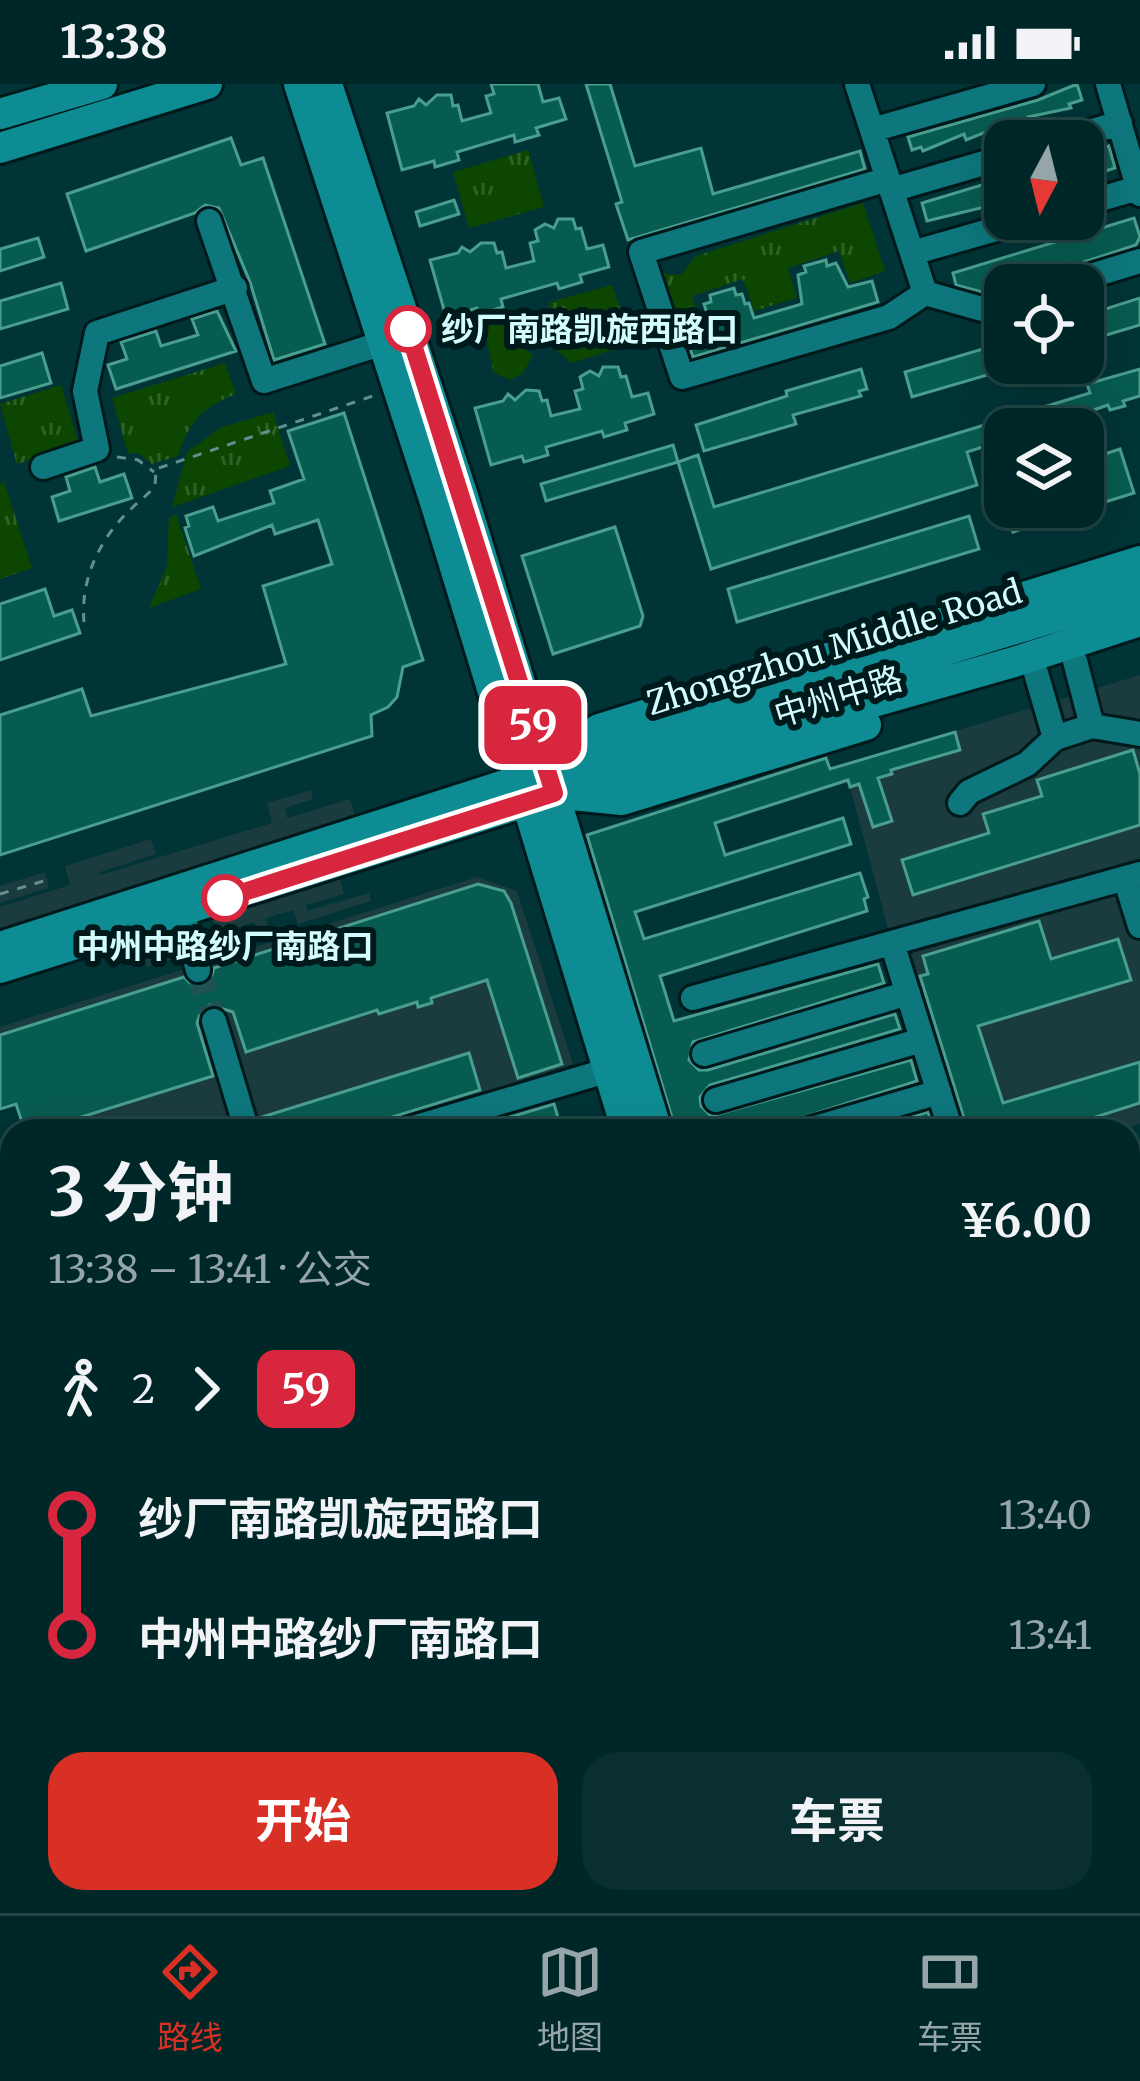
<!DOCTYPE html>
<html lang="zh">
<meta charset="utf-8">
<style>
:root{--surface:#002728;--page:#0a2f30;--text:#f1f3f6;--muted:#95a5a8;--line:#224445;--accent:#d93025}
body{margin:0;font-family:Merriweather,"Noto Sans SC",serif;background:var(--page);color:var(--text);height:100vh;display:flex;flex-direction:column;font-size:45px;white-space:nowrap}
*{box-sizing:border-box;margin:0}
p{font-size:39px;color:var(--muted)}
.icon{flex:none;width:66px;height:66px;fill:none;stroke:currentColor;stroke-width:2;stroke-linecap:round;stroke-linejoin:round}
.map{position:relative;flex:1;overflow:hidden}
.details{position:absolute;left:0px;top:1035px;width:1140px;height:795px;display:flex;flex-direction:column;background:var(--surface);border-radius:36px 36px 0 0;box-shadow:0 12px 48px #0002,0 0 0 3px var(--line)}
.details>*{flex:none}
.badge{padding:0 24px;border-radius:18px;font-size:42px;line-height:78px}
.needle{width:78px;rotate:187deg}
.controls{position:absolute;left:984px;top:36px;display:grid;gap:24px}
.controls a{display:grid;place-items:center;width:120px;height:120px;border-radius:24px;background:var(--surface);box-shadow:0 12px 48px #0002,0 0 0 3px var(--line);font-size:60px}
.map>.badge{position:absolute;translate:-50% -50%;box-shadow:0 0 0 6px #fff}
.legs{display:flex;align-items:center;gap:18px;height:132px;padding:0 48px;font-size:39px}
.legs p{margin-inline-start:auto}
.summary{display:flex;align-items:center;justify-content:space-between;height:204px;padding:0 48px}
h1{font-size:66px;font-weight:700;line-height:90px}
.primary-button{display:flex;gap:24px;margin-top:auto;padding:24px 48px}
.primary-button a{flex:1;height:138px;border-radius:36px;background:var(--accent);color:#fff;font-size:48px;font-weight:700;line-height:138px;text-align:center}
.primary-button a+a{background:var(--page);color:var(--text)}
ul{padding:0 48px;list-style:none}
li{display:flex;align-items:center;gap:42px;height:120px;font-size:45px}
li i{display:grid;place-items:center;width:18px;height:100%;margin:0 15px;background:currentColor}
li i::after{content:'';width:30px;height:30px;margin:-15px;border:9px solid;border-radius:50%;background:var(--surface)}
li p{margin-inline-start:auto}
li:first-child i{background:linear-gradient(#0000 50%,currentColor 0)}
li:last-child i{background:linear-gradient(currentColor 50%,#0000 0)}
.status{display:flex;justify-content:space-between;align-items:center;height:84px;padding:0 60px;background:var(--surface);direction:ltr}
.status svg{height:33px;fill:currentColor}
.dock{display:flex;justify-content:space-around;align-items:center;height:168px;border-top:3px solid var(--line);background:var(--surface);font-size:33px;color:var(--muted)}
.dock a{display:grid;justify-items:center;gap:6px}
.dock .on{color:var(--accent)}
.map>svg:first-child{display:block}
</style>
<div class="status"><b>13:38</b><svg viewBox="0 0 49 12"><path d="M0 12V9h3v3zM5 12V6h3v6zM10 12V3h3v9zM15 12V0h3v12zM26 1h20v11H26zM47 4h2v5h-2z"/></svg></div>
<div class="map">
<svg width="1140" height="1829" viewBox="0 0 1140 1829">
<defs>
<pattern id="grass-tufts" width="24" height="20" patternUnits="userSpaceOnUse" patternTransform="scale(3)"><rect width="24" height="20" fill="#0d4601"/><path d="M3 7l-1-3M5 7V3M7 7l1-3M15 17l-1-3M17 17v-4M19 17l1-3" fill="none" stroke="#2f6227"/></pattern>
</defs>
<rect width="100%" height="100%" fill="#003436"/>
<path fill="#1b3c3e" d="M1140,591V1040L1113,1047H952L892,859L844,681Z
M311,706L313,715L285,724L287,734L350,715L369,777L337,787L344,810L306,821L307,827L369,809L371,817L298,840L293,826L266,834L270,849L219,865L216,855L256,842L254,838L217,850L210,828L175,838L185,871L147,883L144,873L173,863L166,841L0,892V823L70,801L65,782L151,755L156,770L100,788L101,791L272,739L267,719Z
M45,788L49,804L0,819V802Z
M477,793L517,807L573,980L360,1047H25L0,966V943Z
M12,1150V1520L0,1524V1154Z
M1128,1488L1140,1525V1673L1128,1677Z"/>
<path fill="url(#grass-tufts)" d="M528,66L544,123L469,144L453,88Z
M863,119L885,187L850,199L839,167L788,184L797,214L754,227L743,195L692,212L701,240L675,249L656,189L681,191L696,172Z
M612,201L632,260L571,279L556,265L561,248L557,241L546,235L550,218Z
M484,239H521L527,266L533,271L523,289L510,296L493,288Z
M225,279L236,310C202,323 189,337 178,372L152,380L138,369H128L112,314Z
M61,301L79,361L17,380L0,320Z
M273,328L290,382L172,423L187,368L222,343Z
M4,398L32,484L0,495V400Z
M176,430L201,505L149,524L167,482L169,434Z"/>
<path fill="#0d4601" d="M1140,1594V1667L1133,1669L1128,1653V1597Z"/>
<path fill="#075c51" stroke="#4a9e90" stroke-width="3" d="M491,0H538L543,18L559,14L566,35L536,44L539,51L515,58L514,51L457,68L459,76L435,83L434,77L402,86L387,29L414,22L419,15L426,21L437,11H451L453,22L458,21L462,37L491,29L486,12L494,10Z
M586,0H610L635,82L701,64L713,110L860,67L865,85L628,156L616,120L622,118Z
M1077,0L1082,16L1069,20L1071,24L1028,33L1029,38L1009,44L1008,39L966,56L964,50L923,67L921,63L912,66L908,53L1038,16Z
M231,54L241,81L263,74L325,260L274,276L250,198L219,124L205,121L195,129L86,167L67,110Z
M1109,62L1115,84L1093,91L1091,87L1083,90V70Z
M1005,94V118L927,137L922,119Z
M454,116L459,130L420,142L416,128Z
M1134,134L1140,153L1136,161L1041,192L1040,187L982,208L956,201L953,189Z
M558,135H573L576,145L581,144L587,165L603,161L609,183L580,191L582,198L559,205L557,199L501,215L503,223L479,230L477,224L446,233L430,176L458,169L462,163L470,168L481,159H494L497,169L502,168L506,184L534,177L530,159L538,157L535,146L545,140L554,144Z
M38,154L44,173L0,187V165Z
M826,176L827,182L836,179L848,203L872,197L878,218L693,273L686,253L707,247L702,230L707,229L704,220L711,218L710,211L734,204L736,211L742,210L745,220L749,219L754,234L802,220L798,191L806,188L804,182Z
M61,199L68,225L0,245V217Z
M1140,214V241L1083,258V232Z
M217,227L236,267L116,305L108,281L127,275L121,258L156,247L161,262L198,251L192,235Z
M986,264L994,289L912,313L905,288Z
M42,269L51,299L0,314V282Z
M603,283H618L621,293L626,292L632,313L648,309L654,330L625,339L627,346L604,353L602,347L546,363L548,371L524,378L522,372L491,381L475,324L503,317L508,310L515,316L526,306L539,307L542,317L547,316L551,332L580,325L575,307L583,305L580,293L590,287L599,292Z
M861,285L867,305L859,307L861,312L793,331L796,340L704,367L696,341L787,312L786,307Z
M1140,285V312L1123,317L1125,322L1110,326L1108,321L1039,345H1005V356L967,368L977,401L711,485L678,378L698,371L714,423L1090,309L1087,300Z
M344,329L423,576L403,583L397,613L388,623L371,631L372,652L0,771V631L82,605L91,632L286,580L263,502L332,480L318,436L275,450L272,441L194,472L185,444L189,442L186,432L213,423L218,437L274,419L270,407L304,395L288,347Z
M673,361L678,378L546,417L541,400Z
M1120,365L1134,409L1083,425V377Z
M95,383L100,398L124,390L132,414L59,437L52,413L70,407L66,393Z
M1005,423H1082V426L1013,448Z
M969,432L979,465L737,538L728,505Z
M615,443L643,532L640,542L553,570L522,472Z
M45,505L54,532L72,526L80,549L0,576V520Z
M955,648L960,666L891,686L892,690L878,694L892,737L873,743L859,700L850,703L848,696L715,739L725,771L843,734L851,760L635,828L644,855L860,789L868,813L864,815L867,827L660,892L674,937L878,880L884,899L693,958L689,976L699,986H708L895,930L900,945L710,1001L700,1013L701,1022L711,1032L911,976L917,997L760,1047H676L587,751L826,674L830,685Z
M1133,666L1140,690V741L913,811L902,776L989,749L983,730L1042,712L1037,696Z
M478,800L504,807L511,819L562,980L518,994L487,896L431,914L432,919L418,923L417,918L379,930L377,926L246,968L233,928L210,921L201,927L197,939L213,992L75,1035L79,1047H25L16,1020L0,1025V951L184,893L193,902L203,901L210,897L214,884Z
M1039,837L1051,875L1118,855L1131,896L978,942L1003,1019L1140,978V1019L1086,1036L1089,1047H968L920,892L928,890L923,872Z
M469,969L480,1006L347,1047H266L262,1033Z
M554,1020L562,1047H466V1046Z
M928,1028L934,1047H869V1046Z"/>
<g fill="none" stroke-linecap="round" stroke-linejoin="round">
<path stroke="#205254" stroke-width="24" stroke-dasharray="24 12" stroke-linecap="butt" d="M198,886L214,937"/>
<defs>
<path id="minor" d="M857,0L925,209
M1108,0L1140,110
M872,46L1033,0
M1058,57L1120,39
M888,95L641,168L682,293L889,233L925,209L982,225L1005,218
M891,106L1005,73
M1083,120L1138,104
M209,137L264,297L383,259
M912,169L1031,135
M1061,201L1140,177
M43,383L97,365L85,307L97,249L235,204
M1075,577L1092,642
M1036,589L1055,654
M960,719L969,708L1027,680L1055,654L1092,642L1140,650
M1125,794L1140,842
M182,828L198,886
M892,859L951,1047
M693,914L1140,790
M214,937L247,1047
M704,970L908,909
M716,1016L922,956
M403,1047L609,986
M805,1047L939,1008
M1128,1127L1140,1123
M0,1154L12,1150
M0,1282L12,1316
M0,1467L12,1503"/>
<path id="major" d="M299,0L435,418L627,1047
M327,0L462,409L657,1047
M0,30L102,0
M0,64L207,0
M557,681L599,645L1140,477
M572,711L622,716L866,641
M0,863L520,696L1140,507
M0,884L554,709L1014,578L1140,537
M1128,1237L1140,1233
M0,1573L12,1569
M874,1818L877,1829
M904,1818L907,1829"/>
</defs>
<use href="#minor" stroke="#00191b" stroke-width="30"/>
<use href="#major" stroke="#00191b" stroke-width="36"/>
<path stroke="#619093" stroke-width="3" stroke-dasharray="9 9" stroke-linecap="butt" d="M117,373L138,376L154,388
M84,538C80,494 101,452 133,423C141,415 148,411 155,402L156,385L373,312
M0,810L47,796"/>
<use href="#minor" stroke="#0e777d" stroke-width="24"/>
<use href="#major" stroke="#0d8d93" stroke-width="30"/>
</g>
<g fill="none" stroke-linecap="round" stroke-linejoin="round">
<defs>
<path id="line-1" d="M225,814L554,709L408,245"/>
</defs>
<use href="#line-1" stroke="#fff" stroke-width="27"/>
<use href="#line-1" stroke="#d7263d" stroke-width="18"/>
</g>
<g fill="#fff" stroke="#d7263d" stroke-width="6">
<circle cx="408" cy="245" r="21"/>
<circle cx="225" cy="814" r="21"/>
</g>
<g text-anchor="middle" stroke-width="12" stroke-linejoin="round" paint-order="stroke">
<g font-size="33" font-weight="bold" fill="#d3fcff" stroke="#00191b" text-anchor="start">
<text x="441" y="257">纱厂南路凯旋西路口</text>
<text x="225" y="874" text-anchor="middle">中州中路纱厂南路口</text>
</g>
<g font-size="33" fill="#d3fcff" stroke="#00191b">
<text transform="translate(834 563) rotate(-17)" y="12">Zhongzhou Middle Road</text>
<text transform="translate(838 612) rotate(-17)" y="12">中州中路</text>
</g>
</g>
</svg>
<div class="controls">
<a><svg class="needle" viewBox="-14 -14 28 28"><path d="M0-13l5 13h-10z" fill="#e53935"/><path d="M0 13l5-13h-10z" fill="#95a5a8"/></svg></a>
<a><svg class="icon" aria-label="locate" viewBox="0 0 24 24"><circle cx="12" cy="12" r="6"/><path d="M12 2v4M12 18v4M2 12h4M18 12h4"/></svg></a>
<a><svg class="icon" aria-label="layers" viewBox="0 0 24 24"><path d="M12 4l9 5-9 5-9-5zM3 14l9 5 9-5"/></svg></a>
</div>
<b class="badge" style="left:533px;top:641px;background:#d7263d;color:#fff">59</b>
<section class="details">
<div class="summary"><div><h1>3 分钟</h1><p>13:38 – 13:41 · 公交</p></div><b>¥6.00</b></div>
<div class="legs"><svg class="icon" aria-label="walk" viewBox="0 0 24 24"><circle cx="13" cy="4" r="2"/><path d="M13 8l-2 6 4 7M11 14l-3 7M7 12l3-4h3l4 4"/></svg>2<svg class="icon" aria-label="forward" viewBox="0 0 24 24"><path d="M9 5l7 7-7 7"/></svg><b class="badge" style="background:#d7263d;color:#fff">59</b></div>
<ul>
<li><i style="color:#d7263d"></i><b>纱厂南路凯旋西路口</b><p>13:40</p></li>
<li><i style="color:#d7263d"></i><b>中州中路纱厂南路口</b><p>13:41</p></li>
</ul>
<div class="primary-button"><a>开始</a><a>车票</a></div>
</section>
</div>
<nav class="dock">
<a class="on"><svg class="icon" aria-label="directions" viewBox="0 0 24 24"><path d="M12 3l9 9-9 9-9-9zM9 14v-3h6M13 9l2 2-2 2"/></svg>路线</a>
<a><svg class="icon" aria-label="map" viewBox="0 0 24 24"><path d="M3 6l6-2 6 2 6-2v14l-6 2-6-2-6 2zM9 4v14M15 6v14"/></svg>地图</a>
<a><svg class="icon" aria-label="tickets" viewBox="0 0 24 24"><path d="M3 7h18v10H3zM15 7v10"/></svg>车票</a>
</nav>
